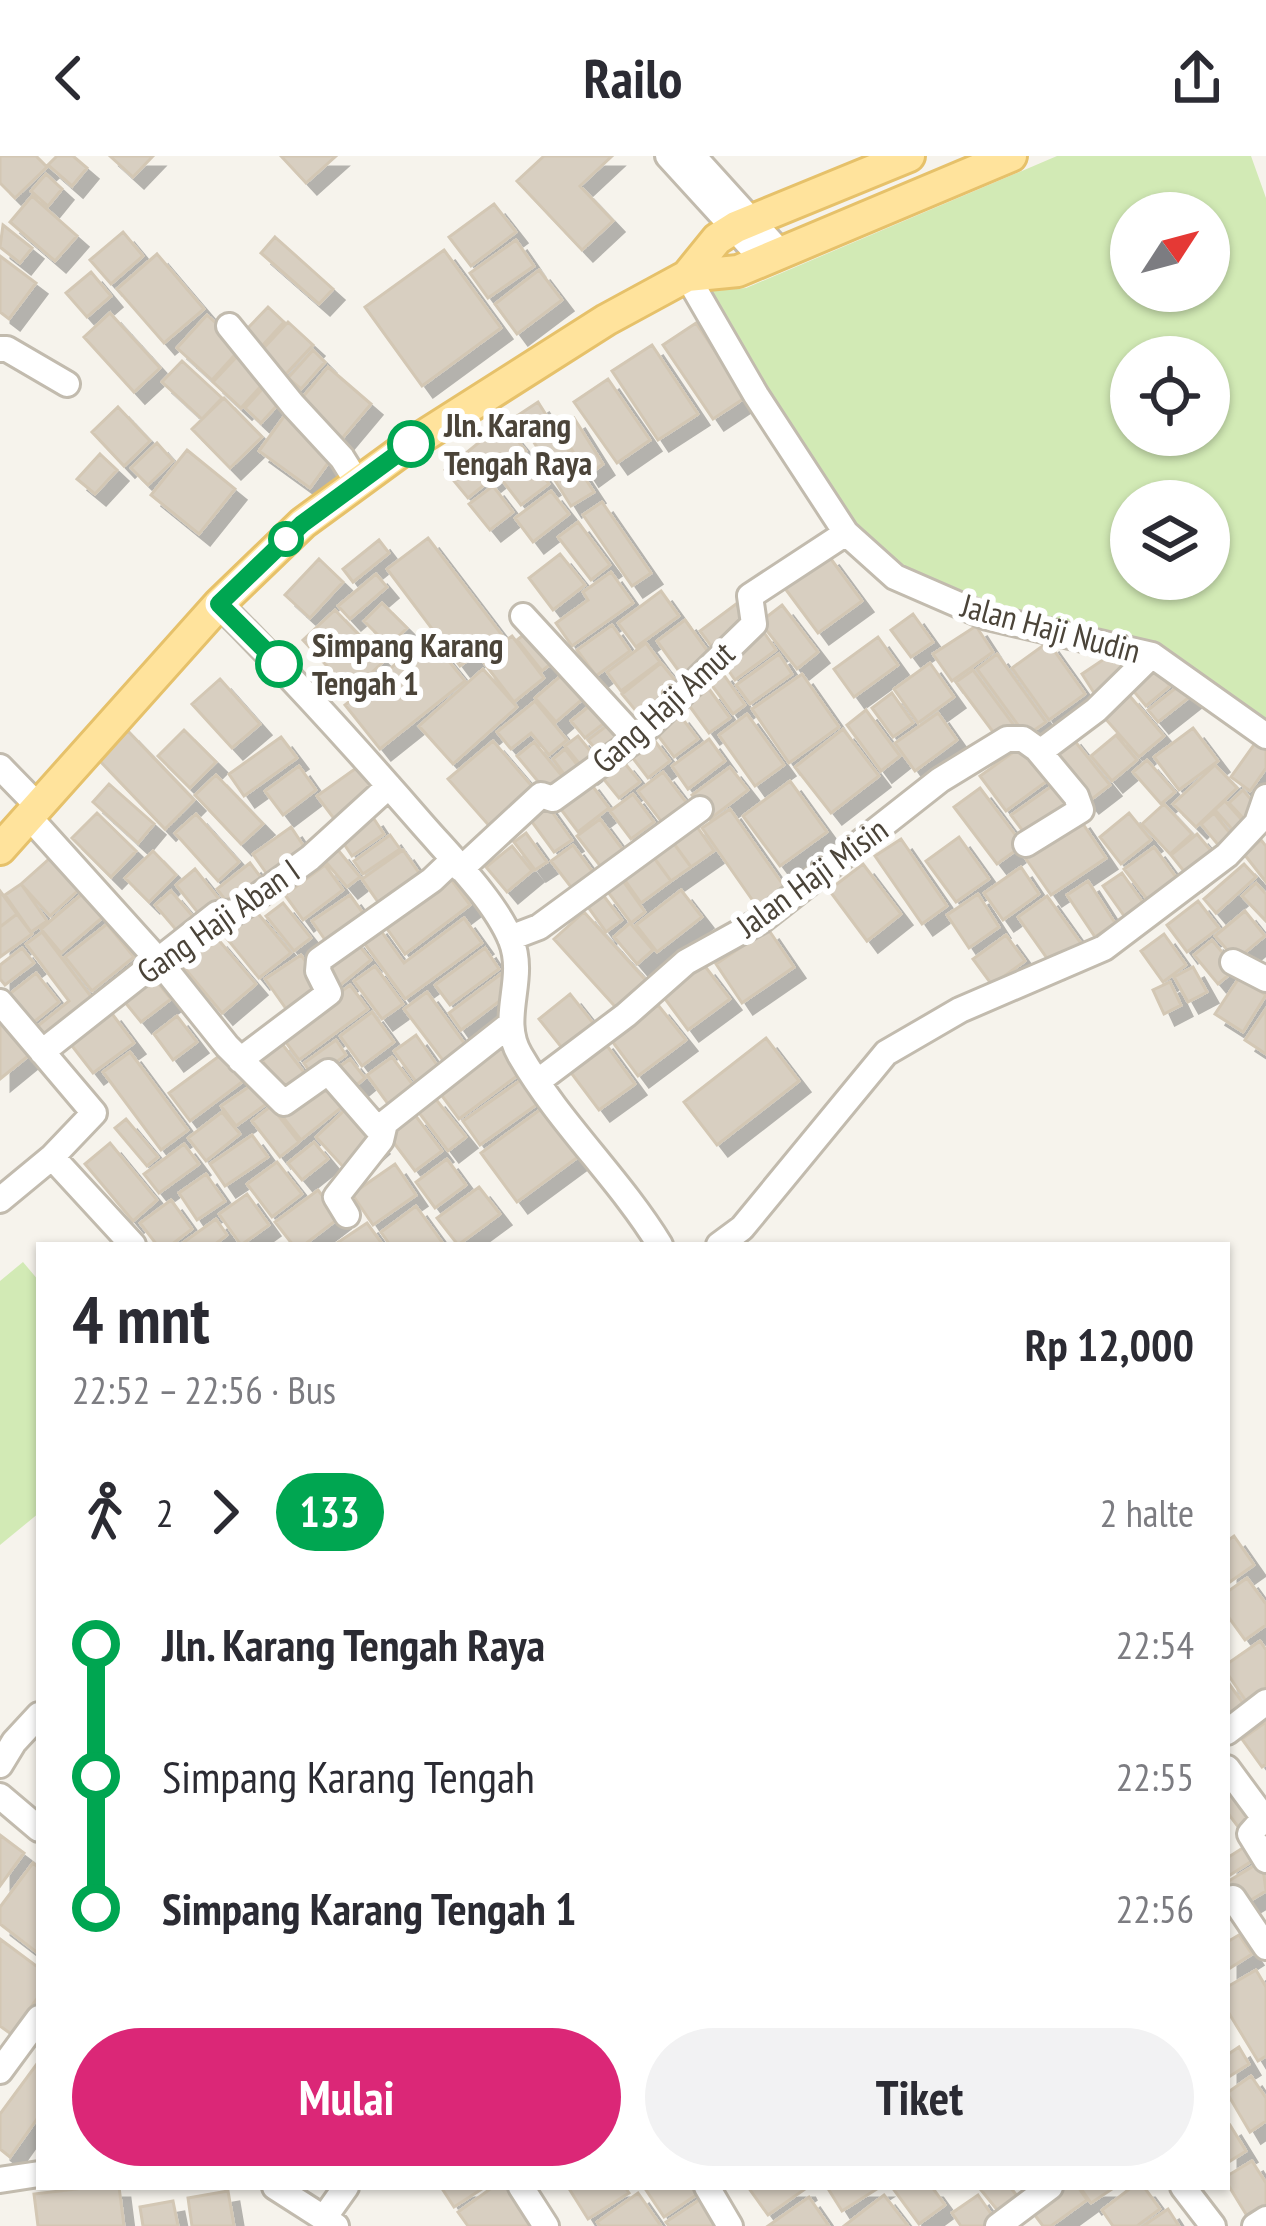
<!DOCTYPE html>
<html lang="id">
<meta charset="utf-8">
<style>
:root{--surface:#fff;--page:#f2f2f3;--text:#2b2b33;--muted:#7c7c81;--accent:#db2777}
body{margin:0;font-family:"PT Sans Narrow",sans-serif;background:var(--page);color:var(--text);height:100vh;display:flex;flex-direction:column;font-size:45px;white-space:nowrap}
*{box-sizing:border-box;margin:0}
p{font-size:39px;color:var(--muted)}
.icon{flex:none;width:66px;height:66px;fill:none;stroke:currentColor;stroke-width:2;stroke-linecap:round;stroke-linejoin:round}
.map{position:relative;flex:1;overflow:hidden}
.drawer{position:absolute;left:36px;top:1086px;width:1194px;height:948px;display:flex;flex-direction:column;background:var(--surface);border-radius:0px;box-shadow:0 3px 9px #0004}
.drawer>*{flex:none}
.badge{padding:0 24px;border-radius:39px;font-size:42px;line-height:78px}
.needle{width:78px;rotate:54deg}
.tools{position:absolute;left:1110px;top:36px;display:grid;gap:24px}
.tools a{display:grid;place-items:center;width:120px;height:120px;border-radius:50%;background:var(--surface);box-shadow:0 3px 9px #0004;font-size:60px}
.map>.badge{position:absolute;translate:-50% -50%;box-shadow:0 0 0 6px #fff}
.legs{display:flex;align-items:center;gap:18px;height:132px;padding:0 36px;font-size:39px}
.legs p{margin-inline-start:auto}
.overview{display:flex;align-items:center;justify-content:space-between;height:204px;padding:0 36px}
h1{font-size:66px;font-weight:800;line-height:90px}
.cta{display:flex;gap:24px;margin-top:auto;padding:24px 36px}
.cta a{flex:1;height:138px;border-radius:72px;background:var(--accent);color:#fff;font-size:48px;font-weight:800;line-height:138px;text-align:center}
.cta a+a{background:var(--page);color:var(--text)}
ul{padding:0 36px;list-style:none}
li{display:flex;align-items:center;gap:42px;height:132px;font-size:45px}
li i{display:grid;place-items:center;width:18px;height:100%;margin:0 15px;background:currentColor}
li i::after{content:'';width:30px;height:30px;margin:-15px;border:9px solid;border-radius:50%;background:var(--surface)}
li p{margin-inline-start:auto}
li:first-child i{background:linear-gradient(#0000 50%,currentColor 0)}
li:last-child i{background:linear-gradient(currentColor 50%,#0000 0)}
header{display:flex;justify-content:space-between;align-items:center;height:156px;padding:0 36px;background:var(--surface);font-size:54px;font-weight:800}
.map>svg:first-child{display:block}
</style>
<header><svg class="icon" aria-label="back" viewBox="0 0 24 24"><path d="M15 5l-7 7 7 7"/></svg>Railo<svg class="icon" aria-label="share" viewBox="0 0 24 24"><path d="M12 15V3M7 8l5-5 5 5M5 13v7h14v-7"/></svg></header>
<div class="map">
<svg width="1266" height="2070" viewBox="0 0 1266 2070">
<defs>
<filter id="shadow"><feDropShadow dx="11" dy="11" stdDeviation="0" flood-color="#0004"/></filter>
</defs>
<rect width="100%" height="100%" fill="#f6f3ec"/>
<path fill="#d2eab5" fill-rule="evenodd" d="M1057,0H1251L1266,42V564L1160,488L994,447L904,411L856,368L766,229L711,135L746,132ZM1131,57H1209V135H1131ZM1131,201H1209V279H1131ZM1131,345H1209V423H1131Z
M23,1106L39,1125V1357L0,1389V1125Z"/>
<path fill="#d8cfc1" stroke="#d3c7b4" stroke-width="3" filter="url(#shadow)" d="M0,0H36L47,11L15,42L0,27Z
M57,0H73L87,12L72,30L48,9Z
M110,0H153L133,21Z
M281,0H336L306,27Z
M544,0H612L580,30L613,65L582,94L517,25Z
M46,18L62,33L48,50L31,35Z
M32,40L77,80L55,105L10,66Z
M494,48L516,76L471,110L449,81Z
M3,69L32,92L20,107L0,91Z
M123,76L143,100L111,128L90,104Z
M275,81L333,133L319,148L261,97Z
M516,84L534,110L488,142L470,117Z
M444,94L501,172L422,230L365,151Z
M157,98L204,153L164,187L117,133Z
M0,100L36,127L9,163L0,156Z
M539,114L562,144L517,178L495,148Z
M91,116L111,140L87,161L66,137Z
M268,151L284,166L262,190L246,174Z
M110,157L160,212L134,236L84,181Z
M207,159L242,191L212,224L177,192Z
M288,166L313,189L286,218L261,195Z
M696,167L746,241L713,263L663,189Z
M652,189L698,258L658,284L612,215Z
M243,194L270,220L241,252L213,226Z
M313,194L325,206L301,233L288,222Z
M182,205L222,242L202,263L162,226Z
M328,211L371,248L339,286L296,249Z
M608,223L650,284L617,307L574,246Z
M266,229L282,244L261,267L245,252Z
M224,242L262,281L230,312L192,273Z
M538,246L570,297L549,310L517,260Z
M118,251L150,285L124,310L92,276Z
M285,259L336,296L310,332L259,295Z
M574,262L603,308L588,319L558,272Z
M503,267L526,295L468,342L445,314Z
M157,287L173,305L148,329L131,312Z
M187,294L235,333L199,378L151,339Z
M100,298L117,314L95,338L77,323Z
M530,303L549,328L521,349L502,324Z
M573,304L594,336L571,350L551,318Z
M493,330L513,356L490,374L469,348Z
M551,335L569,358L533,386L515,362Z
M602,346L651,417L632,430L583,359Z
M578,366L610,409L591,424L558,381Z
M428,382L502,479L460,510L387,413Z
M379,384L389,397L353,426L343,413Z
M560,398L585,429L553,454L529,422Z
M828,399L862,445L818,477L784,431Z
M319,403L343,426L310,462L285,439Z
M611,416L633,447L572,490L556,467L588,444L583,436Z
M376,418L387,431L350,463L338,450Z
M661,435L679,460L636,491L618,467Z
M382,447L407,472L389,490L364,465Z
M736,448L750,467L714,494L700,475Z
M782,449L818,496L797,513L760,466Z
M335,454L384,505L351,536L303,484Z
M913,458L933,486L911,501L891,474Z
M685,464L714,504L686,525L657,485Z
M612,469L630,495L596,520L577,494Z
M976,470L993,496L952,525L933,498Z
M532,472L557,503L542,515L517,484Z
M763,475L776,494L735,524L722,505Z
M512,480L544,522L514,546L481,503Z
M429,481L465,525L380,593L345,549Z
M878,481L898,509L854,541L834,513Z
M1048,486L1085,538L1049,564L1012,512Z
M646,487L660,506L621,535L607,516Z
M1116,495L1130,518L1096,540L1082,518Z
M779,498L792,518L750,548L736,529Z
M997,498L1046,566L1026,580L977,513Z
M661,507L684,535L645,566L622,538Z
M930,507L954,541L918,567L894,533Z
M1154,512L1170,530L1146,550L1131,532Z
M483,513L517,551L453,608L419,570Z
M973,514L1016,572L999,584L956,526Z
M721,515L745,549L733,558L708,524Z
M564,517L585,541L556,566L535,542Z
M802,518L839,571L789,607L752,553Z
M220,523L260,568L232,592L192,548Z
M1182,527L1192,539L1158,566L1148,554Z
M709,533L730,562L709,577L688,548Z
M892,537L913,567L893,581L872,552Z
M1128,538L1164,580L1139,601L1103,560Z
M598,543L612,561L585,582L571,565Z
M535,545L567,584L549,599L531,577L511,593L497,576Z
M866,554L900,600L881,615L847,569Z
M678,557L698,583L674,601L654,574Z
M938,557L957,584L915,615L895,587Z
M747,558L784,609L755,630L719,579Z
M613,565L626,582L602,601L588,584Z
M1193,572L1218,605L1179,634L1154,601Z
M843,573L879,620L831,657L795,611Z
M184,574L216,606L190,632L158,600Z
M128,575L194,644L165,673L99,604Z
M1070,579L1110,629L1088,646L1049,597Z
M1116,579L1137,604L1112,625L1091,600Z
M578,580L600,607L587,617L565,590Z
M651,580L670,605L648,622L629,597Z
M281,581L297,602L244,640L229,618Z
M709,583L725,605L688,633L672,610Z
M1258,583L1266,589V612L1250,635L1231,621Z
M493,585L536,635L492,673L448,623Z
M534,586L567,626L550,640L517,600Z
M1022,590L1047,625L1006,655L980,620Z
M565,593L582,615L569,625L553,603Z
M1147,604L1175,636L1161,648L1133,616Z
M623,605L640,626L619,642L602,621Z
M1215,609L1237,632L1196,671L1173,648Z
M299,610L316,634L283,659L265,635Z
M359,610L377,634L335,664L317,640Z
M730,611L748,634L710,663L692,639Z
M663,616L689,650L664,669L638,635Z
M216,619L263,668L241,688L195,639Z
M588,624L609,652L578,676L557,648Z
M790,625L827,676L780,710L743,660Z
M1056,627L1072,649L1028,682L1011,659Z
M109,628L154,668L138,687L93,646Z
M980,632L1023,689L997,708L954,651Z
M1243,634L1259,653L1246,665L1229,647Z
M633,638L654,666L631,683L610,655Z
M1225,645L1249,672L1239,681L1215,654Z
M545,646L572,684L554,696L527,659Z
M1164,648L1192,678L1170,698L1142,668Z
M730,653L786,733L758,752L702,672Z
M97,657L136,695L111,721L72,682Z
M1129,657L1151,684L1121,708L1100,681Z
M1214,657L1237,686L1224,696L1201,668Z
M196,658L239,706L218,725L175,677Z
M372,660L384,678L352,700L340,682Z
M1079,662L1106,702L1051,739L1024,700Z
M600,663L623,694L601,711L577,680Z
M695,668L714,695L691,711L672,685Z
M291,671L307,695L269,721L253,698Z
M526,677L547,706L535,714L514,686Z
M1197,678L1217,702L1191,724L1171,699Z
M390,679L400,693L363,718L354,705Z
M959,681L989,723L956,746L926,705Z
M901,683L947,750L922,768L875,700Z
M1261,684L1266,690V726L1244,698Z
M672,685L691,711L671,725L652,699Z
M573,689L595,719L574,735L551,705Z
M512,690L532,715L507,736L486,711Z
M1154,691L1179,725L1150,747L1124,713Z
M338,694L360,721L347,731L325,705Z
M403,694L426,727L385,756L362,723Z
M153,695L176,719L149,746L125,722Z
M57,696L85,728L50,760L21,728Z
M652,699L671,725L641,747L622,720Z
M250,707L262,723L229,749L217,733Z
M863,708L901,758L867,785L829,734Z
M1244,708L1256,721L1216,757L1204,743Z
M325,709L343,734L303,764L285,739Z
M1021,711L1039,738L1003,764L984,737Z
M195,713L219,743L199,758L176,729Z
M1122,717L1146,751L1127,764L1103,730Z
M448,719L470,749L405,798L383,767Z
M623,725L645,756L631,767L608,736Z
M1088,725L1115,767L1095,781L1067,739Z
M1256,727L1266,738V765L1242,740Z
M21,728L47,765L31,776L5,739Z
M681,734L702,761L657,796L636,769Z
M0,735L17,758L0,771Z
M171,735L195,763L178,776L155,749Z
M83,737L103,761L61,797L41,773Z
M978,738L999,771L969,792L947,759Z
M350,739L368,764L330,791L312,765Z
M603,739L622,764L606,776L588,751Z
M1047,740L1083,790L1054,812L1018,761Z
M1198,745L1219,772L1187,796L1167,769Z
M283,747L311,782L294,795L266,760Z
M255,754L291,797L259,822L224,779Z
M1245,755L1265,780L1236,804L1215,780Z
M584,756L650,829L620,856L554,783Z
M17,758L32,778L0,801V771Z
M464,762L482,787L405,843L359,780L376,768L404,807Z
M630,767L653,794L637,808L614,781Z
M107,768L134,801L92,835L65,801Z
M768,773L794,811L742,847L716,808Z
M42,776L96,847L45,887L34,873L69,845L26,788Z
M1164,778L1186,809L1163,826L1141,795Z
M1006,779L1025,805L992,829L973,803Z
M216,781L256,828L222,857L182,809Z
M353,782L371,804L338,831L320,809Z
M1212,784L1236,813L1218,828L1194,799Z
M22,792L34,807L5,829L0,823V809Z
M485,792L499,813L450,849L435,829Z
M301,799L324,832L289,857L265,823Z
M704,809L730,843L688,874L663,840Z
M375,810L403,848L382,863L354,825Z
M1193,811L1207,836L1188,846L1174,821Z
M149,816L171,843L141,866L120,840Z
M36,817L59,846L30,869L7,840Z
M501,818L513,835L461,874L449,857Z
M1239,822L1266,839L1243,876L1215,858Z
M1170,826L1181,849L1164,858L1153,834Z
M350,829L368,853L299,904L282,881Z
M427,836L470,895L448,911L404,853Z
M570,838L597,872L566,897L539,863Z
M658,849L686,884L638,920L612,885Z
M1266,853V898L1245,884Z
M110,855L134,887L93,917L69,886Z
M372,856L394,886L362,910L340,880Z
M177,860L197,886L173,904L154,878Z
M6,862L33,896L0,923V867Z
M416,879L444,919L422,934L394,895Z
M766,882L799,925L717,989L684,946Z
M602,883L635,928L599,954L566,910Z
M279,884L310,924L289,940L258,899Z
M336,884L346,899L314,922L304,907Z
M504,885L525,914L459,963L437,933Z
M226,895L250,920L190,965L169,937Z
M130,896L188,974L161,994L103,916Z
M392,901L416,933L391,952L367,919Z
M350,903L365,922L348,936L332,916Z
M325,919L347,947L301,984L279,956Z
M522,923L539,947L480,989L463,965Z
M259,924L273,943L236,970L221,950Z
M434,941L466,981L448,995L417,954Z
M271,950L299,986L280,1001L252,965Z
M347,952L378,987L347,1015L316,981Z
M541,953L578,1001L517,1046L481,997Z
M222,956L240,978L206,1005L188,982Z
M415,959L442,995L415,1015L388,979Z
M126,963L158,1001L147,1010L115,972Z
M252,979L268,1001L225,1030L210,1008Z
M314,986L328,1003L302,1024L288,1007Z
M110,987L157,1044L133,1065L85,1008Z
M184,988L199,1008L159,1037L144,1018Z
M447,1003L466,1029L435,1052L416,1026Z
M277,1006L302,1038L272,1061L247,1028Z
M395,1008L416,1039L373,1069L352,1038Z
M206,1018L225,1045L197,1064L179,1037Z
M479,1031L500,1058L458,1089L437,1062Z
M318,1034L339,1062L304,1089H293L275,1066Z
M247,1038L269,1069L241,1089L219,1058Z
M171,1044L192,1073L171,1089H157L140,1067Z
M416,1050L444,1089H390L381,1076Z
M216,1063L227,1079L214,1089H180Z
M367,1067L383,1089H338L337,1087Z
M1234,1380L1254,1409L1227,1428V1385Z
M1247,1422L1266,1448V1469L1245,1484L1227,1459V1436Z
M1260,1485L1266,1494V1536L1248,1548L1227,1517V1508Z
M1227,1525L1248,1554L1227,1566Z
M1266,1566V1608L1262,1611L1242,1583Z
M1227,1619L1260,1663L1242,1676L1227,1656Z
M0,1679L24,1697L0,1730Z
M1249,1688L1258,1701L1227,1721V1702Z
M1262,1705L1266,1735L1241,1750L1227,1726Z
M33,1707L39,1712V1798L0,1768V1751Z
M1239,1779L1252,1798L1227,1814V1786Z
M0,1783L39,1812V1840L11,1878L0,1870Z
M1256,1814L1266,1831V1900L1258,1905L1227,1854V1831Z
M1239,1891L1249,1908L1227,1922V1899Z
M39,1905V1960L10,2001L0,1993V1958Z
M1251,1920L1266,1942V1965L1250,1976L1227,1937Z
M1230,1969L1246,1995L1227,2007V1971Z
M1252,2005L1266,2027V2059L1252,2068L1227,2027V2020Z
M93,2031H119L124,2070H38L34,2038Z
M441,2031H485L454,2051Z
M493,2031H516L537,2070H468L458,2056Z
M568,2031H625L629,2037L588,2063Z
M644,2031H700L702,2035L664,2061Z
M748,2031H804L805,2033L768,2059Z
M827,2031H880L842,2055Z
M897,2031H932L945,2049L919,2068L894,2034Z
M985,2031H1010L1022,2046L1003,2061L981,2034Z
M1054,2031H1078L1087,2044L1051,2070H1043L1028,2050Z
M1080,2031H1115L1091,2047Z
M1132,2031H1144L1160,2053L1137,2070H1113L1102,2054Z
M228,2035L234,2070H192L188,2042Z
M638,2037L661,2070H600L597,2066Z
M884,2039L908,2070H844Z
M978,2039L996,2065L990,2070H961L952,2057Z
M809,2041L829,2070H768Z
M702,2042L720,2070H669L666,2066Z
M173,2045L178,2070H143L140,2051Z
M1168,2053L1179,2070H1143Z"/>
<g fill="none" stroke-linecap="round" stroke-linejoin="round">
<defs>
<path id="minor" d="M668,0L764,105
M693,0L781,97
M687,120L756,239L846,377L895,421L987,461L1152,499L1266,580
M229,170L293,249L342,302L357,326
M0,193H7L67,228
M219,448C290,519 357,593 423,669C451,701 495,745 511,784C527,824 498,862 520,899C560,968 619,1022 660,1089
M523,460L636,583
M1037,593H1044L1096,554L1152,499
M0,611L39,651
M30,662L159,805L227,890L284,947L328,916L381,977
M461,713L541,639L553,643L636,583L754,468L750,440L846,377
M510,782L539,771L700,653
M1233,806L1266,823
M0,846L94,957L52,1001L0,1044
M42,896L217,758L236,756L310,702L389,630
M240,904L329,837L318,815L319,804L432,724L453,704
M537,926L626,859L686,806L762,764L940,624L1007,583H1023L1037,593L1076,640L1081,654L1026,688
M52,1001L133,1089
M347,1059L336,1041L381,984L385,967L508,870
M719,1089L742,1072L886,897L960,854L1104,792L1227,699L1257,667L1266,641
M1227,1576L1266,1546
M0,1609L14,1586L39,1559
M1227,1612L1264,1662L1250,1678L1266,1704
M0,1640L39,1673
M1233,1742L1266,1791
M0,1915L39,1862
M0,2024L39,2018
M275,2031L336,2070
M521,2031L546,2070
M707,2031L730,2070
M1183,2031L1213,2070
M324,2062L346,2031
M998,2070L1050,2031
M1255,2070L1266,2063"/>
<path id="major" d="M687,120L717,83L736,71L909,0
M0,693L219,448L303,367L411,288L606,164L687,120L738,115L1011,0"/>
</defs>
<use href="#minor" stroke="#c2bbae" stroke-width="30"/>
<use href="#major" stroke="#e6c16a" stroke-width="36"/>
<use href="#minor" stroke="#fff" stroke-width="24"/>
<use href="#major" stroke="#ffe39c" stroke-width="30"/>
</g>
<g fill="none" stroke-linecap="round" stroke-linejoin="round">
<defs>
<path id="line-1" d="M279,508L219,448L302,368L411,288"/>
</defs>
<use href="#line-1" stroke="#fff" stroke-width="27"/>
<use href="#line-1" stroke="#00a651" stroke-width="18"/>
</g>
<g fill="#fff" stroke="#00a651" stroke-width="6">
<circle cx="411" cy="288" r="21"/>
<circle cx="286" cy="383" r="15"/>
<circle cx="279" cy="508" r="21"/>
</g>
<g text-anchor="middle" stroke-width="12" stroke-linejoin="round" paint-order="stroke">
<g font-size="33" font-weight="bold" fill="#4b4439" stroke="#fff" text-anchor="start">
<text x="444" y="281">Jln. Karang<tspan x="444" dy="38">Tengah Raya</tspan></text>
<text x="312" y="501">Simpang Karang<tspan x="312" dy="38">Tengah 1</tspan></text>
</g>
<g font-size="33" fill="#4b4439" stroke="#fff">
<text transform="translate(1051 472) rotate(15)" y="12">Jalan Haji Nudin</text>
<text transform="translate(663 551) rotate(-42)" y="12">Gang Haji Amut</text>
<text transform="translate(812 721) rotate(-36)" y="12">Jalan Haji Misin</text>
<text transform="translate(218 765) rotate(-35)" y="12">Gang Haji Aban I</text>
</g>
</g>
</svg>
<div class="tools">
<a><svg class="needle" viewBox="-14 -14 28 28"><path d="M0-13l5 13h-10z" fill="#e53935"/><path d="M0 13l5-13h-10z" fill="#7c7c81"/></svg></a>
<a><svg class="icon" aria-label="locate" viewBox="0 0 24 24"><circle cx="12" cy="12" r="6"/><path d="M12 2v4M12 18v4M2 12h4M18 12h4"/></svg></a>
<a><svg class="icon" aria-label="layers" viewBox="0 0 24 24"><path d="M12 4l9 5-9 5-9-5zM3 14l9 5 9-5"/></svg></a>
</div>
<section class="drawer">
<div class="overview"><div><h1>4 mnt</h1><p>22:52 – 22:56 · Bus</p></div><b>Rp 12,000</b></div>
<div class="legs"><svg class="icon" aria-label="walk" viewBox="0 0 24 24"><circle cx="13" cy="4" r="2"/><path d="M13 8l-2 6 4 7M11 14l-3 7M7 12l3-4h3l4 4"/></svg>2<svg class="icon" aria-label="forward" viewBox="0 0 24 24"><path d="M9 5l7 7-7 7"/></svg><b class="badge" style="background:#00a651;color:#fff">133</b><p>2 halte</p></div>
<ul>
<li><i style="color:#00a651"></i><b>Jln. Karang Tengah Raya</b><p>22:54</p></li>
<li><i style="color:#00a651"></i><span>Simpang Karang Tengah</span><p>22:55</p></li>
<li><i style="color:#00a651"></i><b>Simpang Karang Tengah 1</b><p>22:56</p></li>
</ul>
<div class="cta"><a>Mulai</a><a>Tiket</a></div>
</section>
</div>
